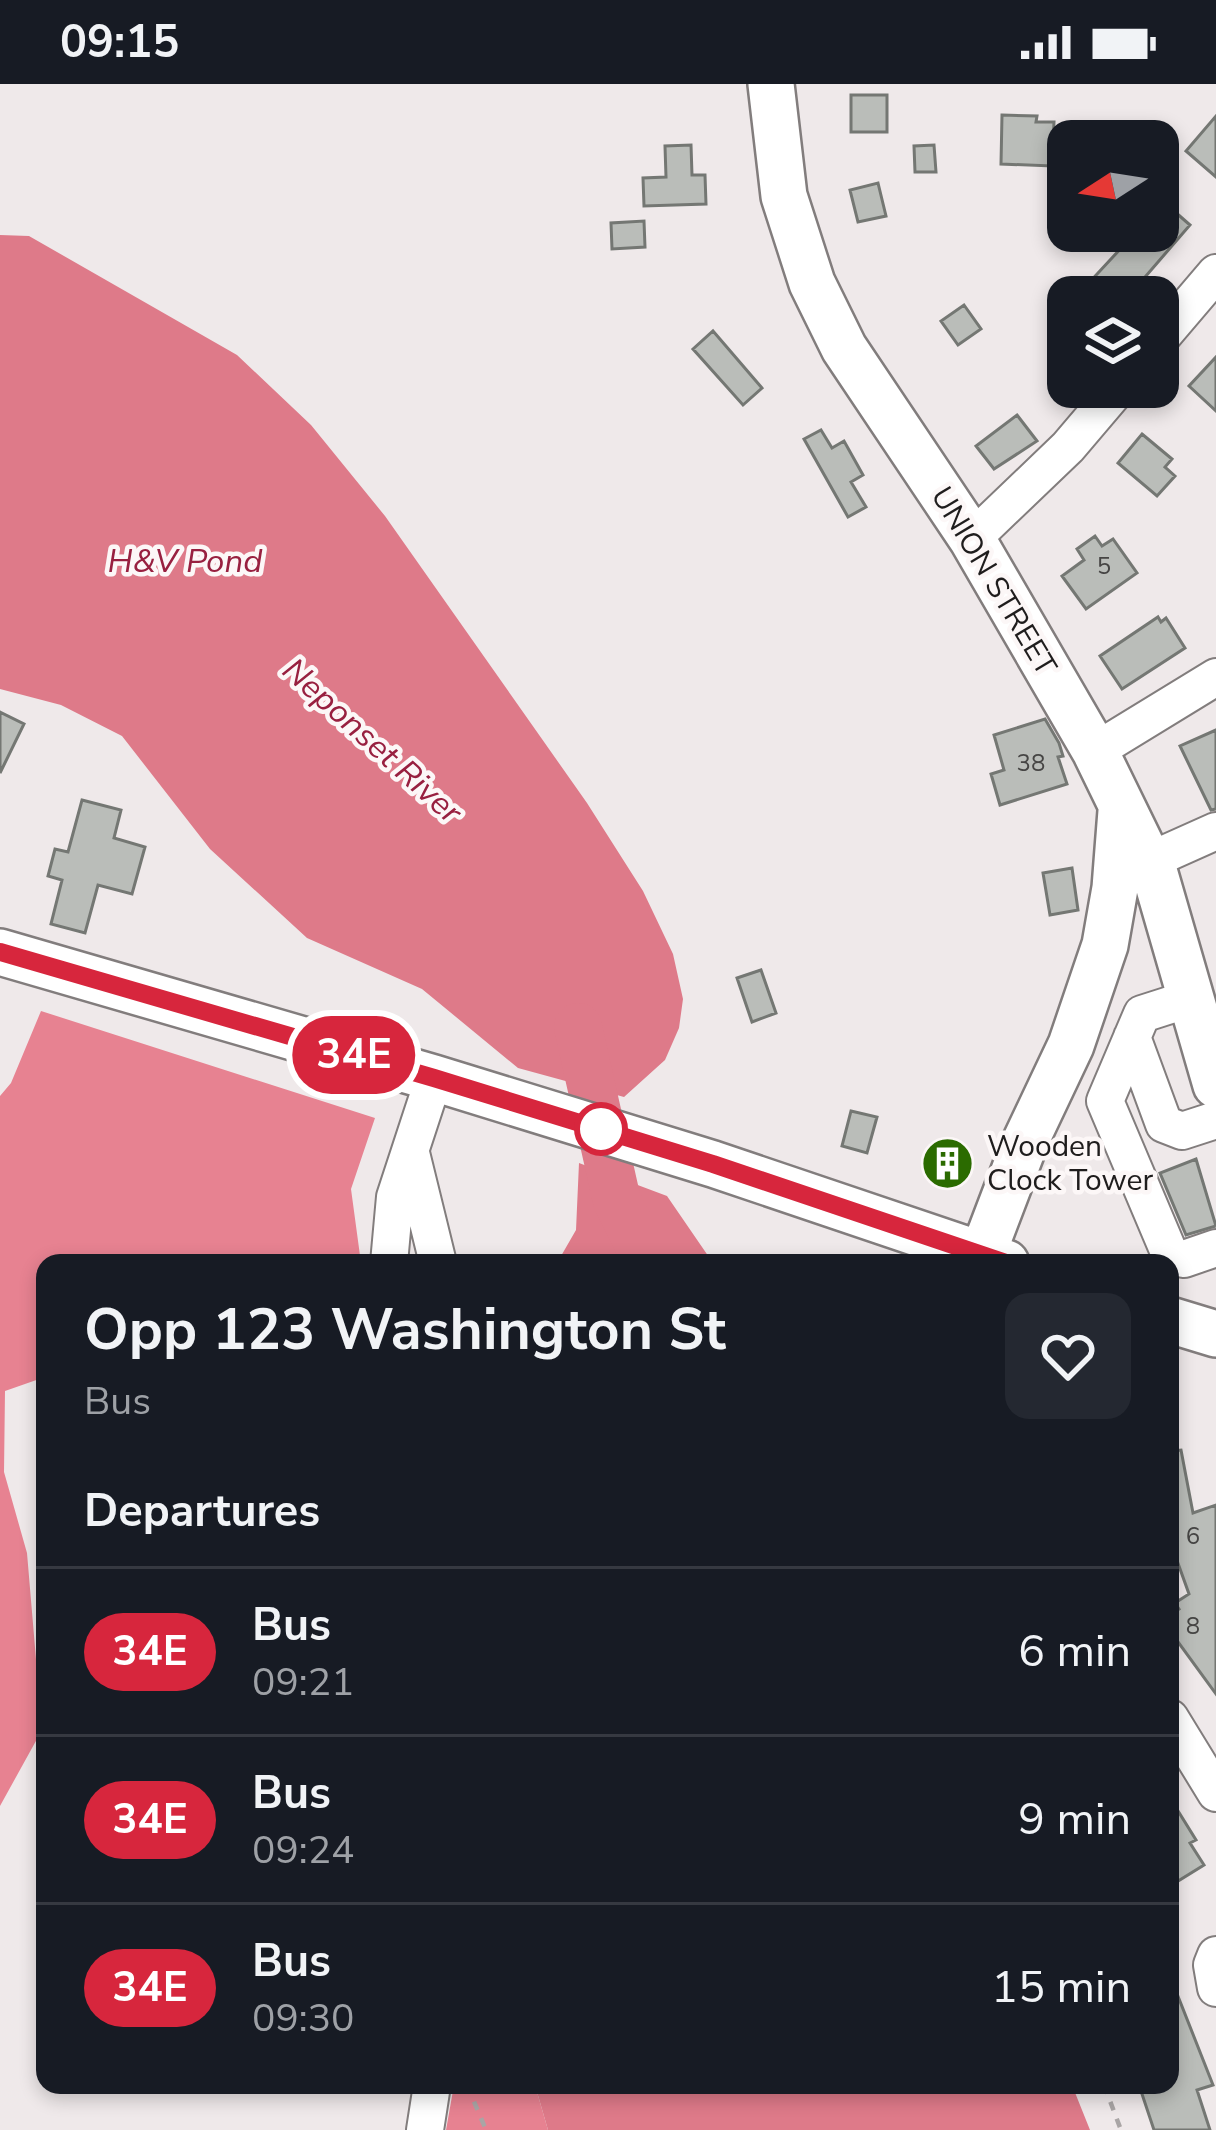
<!DOCTYPE html>
<style>
:root{--surface:#171b24;--page:#242831;--text:#f1f3f6;--muted:#9ea1a6;--line:#363941}
body{margin:0;font-family:"Nunito Sans",sans-serif;background:var(--page);color:var(--text);height:100vh;display:flex;flex-direction:column;font-size:45px;white-space:nowrap}
*{box-sizing:border-box;margin:0}
p{font-size:39px;color:var(--muted)}
.icon{flex:none;width:66px;height:66px;fill:none;stroke:currentColor;stroke-width:2;stroke-linecap:round;stroke-linejoin:round}
.map{position:relative;flex:1;overflow:hidden}
.drawer{position:absolute;left:36px;top:1170px;width:1143px;height:840px;display:flex;flex-direction:column;background:var(--surface);border-radius:24px;box-shadow:0 6px 18px #0003}
.drawer>*{flex:none}
.badge{padding:0 24px;border-radius:39px;font-size:42px;line-height:78px}
.needle{width:78px;rotate:258deg}
.controls{position:absolute;left:1047px;top:36px;display:grid;gap:24px}
.controls a{display:grid;place-items:center;width:132px;height:132px;border-radius:24px;background:var(--surface);box-shadow:0 6px 18px #0003;font-size:60px}
.map>.badge{position:absolute;translate:-50% -50%;box-shadow:0 0 0 6px #fff}
h2{padding:0 48px;font-size:45px;line-height:108px}
.round{display:grid;place-items:center;flex:none;width:126px;height:126px;border-radius:24px;background:var(--page)}
.head{display:flex;align-items:center;justify-content:space-between;height:204px;padding:0 48px}
h1{font-size:57px;font-weight:700;line-height:90px}
ul{padding:0;list-style:none}
li{display:flex;align-items:center;gap:36px;height:168px;padding:0 48px;border-top:3px solid var(--line)}
li div{flex:1}
li b{display:block;font-size:45px}
li em{font-style:normal}
li .badge{min-width:132px;font-weight:700;text-align:center}
.status{display:flex;justify-content:space-between;align-items:center;height:84px;padding:0 60px;background:var(--surface);direction:ltr}
.status svg{height:33px;fill:currentColor}
.map>svg:first-child{display:block}
</style>
<div class="status"><b>09:15</b><svg viewBox="0 0 49 12"><path d="M0 12V9h3v3zM5 12V6h3v6zM10 12V3h3v9zM15 12V0h3v12zM26 1h20v11H26zM47 4h2v5h-2z"/></svg></div>
<div class="map">
<svg width="1216" height="2046" viewBox="0 0 1216 2046">
<rect width="100%" height="100%" fill="#efe9ea"/>
<path fill="#e78291" d="M41,927L375,1034L351,1105L361,1179H45V1293L5,1307L4,1388L27,1469L42,1646L0,1722V1012L11,999Z
M454,2001H535L548,2046H446Z"/>
<path fill="#de7a89" d="M0,151L29,152L237,271L311,341L385,432L587,719L643,807L673,870L683,915L679,944L665,976L624,1013L518,984L422,905L307,854L210,765L122,652L61,621L0,605Z
M579,1079L667,1112L713,1179H557L576,1146Z
M535,2001H1072L1090,2046H548Z"/>
<g fill="none" stroke-linecap="round" stroke-linejoin="round">
<path stroke="#de7a89" stroke-width="48" d="M578,943L617,1117L648,1179"/>
</g>
<path fill="#babdb9" stroke="#747773" stroke-width="3" d="M851,11H887V48H851Z
M1002,31L1037,32L1036,38H1054L1052,82L1001,80Z
M1216,32V93L1186,67Z
M691,61L692,91H705L706,120L644,122L643,94L666,93L665,62Z
M934,61L936,88H915L914,62Z
M878,99L886,132L858,138L850,106Z
M1158,113L1190,141L1139,200L1155,213H1097L1085,203L1137,147H1158Z
M644,137L645,163L612,165L611,139Z
M964,221L981,245L958,261L941,237Z
M713,247L762,304L743,321L693,265Z
M1216,273V327L1189,302Z
M1017,331L1037,357L994,385L976,362Z
M821,346L832,364L844,357L863,391L851,398L866,423L848,433L804,355Z
M1142,350L1172,375L1165,383L1175,392L1157,412L1118,379Z
M1095,452L1102,462L1113,455L1137,489L1086,525L1062,492L1084,476L1077,465Z
M1158,533L1161,538L1166,534L1185,564L1122,605L1100,572Z
M0,628L24,640L0,689Z
M1045,635L1059,659L1063,672L1058,673L1067,700L1000,721L991,690L1004,686L994,651Z
M1216,646V725L1211,726L1180,662Z
M82,716L121,726L114,754L145,763L132,810L98,801L85,849L51,840L62,796L48,792L55,765L68,768Z
M1072,784L1078,826L1050,831L1043,789Z
M761,886L776,929L752,938L737,894Z
M851,1027L877,1033L867,1069L842,1062Z
M1196,1075L1216,1142L1186,1151L1160,1089Z
M1181,1366L1193,1429L1216,1421V1610L1170,1547V1531L1179,1525L1175,1519L1189,1510L1170,1457V1367Z
M1170,1714L1196,1756L1190,1759L1204,1781L1170,1802Z
M1170,1892L1213,2001L1197,2006L1210,2046H1154L1139,2001H1170Z"/>
<g fill="none" stroke-linecap="round" stroke-linejoin="round">
<defs>
<path id="minor" d="M1158,257L1216,189
M972,455L1068,363L1119,303
M1095,667L1216,593
M1149,777L1216,747
M1192,914L1142,930L1105,1017L1171,1173L1184,1175L1216,1164
M1132,953L1164,1040L1182,1047L1216,1036
M411,1069L438,1179
M389,1179L395,1113L434,994
M1170,1634L1216,1709
M1216,1871L1212,1881L1216,1904
M425,2046L432,2001"/>
<path id="major" d="M771,0L784,112L812,199L844,264L972,455L1095,667L1155,790L1216,1001
M0,868L434,994L713,1080L1006,1179
M983,1169L1026,1056L1071,961L1105,861L1115,804L1121,727
M1170,1236L1216,1250"/>
</defs>
<use href="#minor" stroke="#827d7d" stroke-width="40"/>
<use href="#major" stroke="#827d7d" stroke-width="50"/>
<path stroke="#a9a5a5" stroke-width="4.5" stroke-dasharray="9 9" stroke-linecap="butt" d="M467,2001L486,2046
M1104,2001L1121,2046"/>
<use href="#minor" stroke="#fff" stroke-width="36"/>
<use href="#major" stroke="#fff" stroke-width="45"/>
</g>
<g fill="none" stroke-linecap="round" stroke-linejoin="round">
<defs>
<path id="line" d="M0,868L434,994L713,1080L1006,1179"/>
</defs>
<use href="#line" stroke="#fff" stroke-width="27"/>
<use href="#line" stroke="#d7263d" stroke-width="18"/>
</g>
<defs>
<symbol id="building-disc" viewBox="-11 -11 22 22"><circle r="9.5" fill="#2b6b00" stroke="#fcf7f7"/><path d="M-4-6H4V6H1V3H-1V6H-4ZM-2.5-4.3h1.7v1.8h-1.7ZM.8-4.3h1.7v1.8H.8ZM-2.5-1h1.7V.8h-1.7ZM.8-1h1.7V.8H.8Z" fill="#fff"/></symbol>
</defs>
<g fill-rule="evenodd">
<use href="#building-disc" x="918" y="1050" width="59" height="59"/>
</g>
<circle fill="#fff" stroke="#d7263d" stroke-width="6" cx="601" cy="1045" r="24"/>
<g text-anchor="middle" stroke-width="9" stroke-linejoin="round" paint-order="stroke">
<g font-size="24" fill="#464544">
<text x="1104" y="490">5</text>
<text x="1031" y="687">38</text>
<text x="1193" y="1460">6</text>
<text x="1193" y="1550">8</text>
</g>
<g font-size="30" fill="#1f1d1d" stroke="#fcf7f7">
<text transform="translate(994 497) rotate(59)" y="10">UNION STREET</text>
</g>
<g font-size="30" fill="#1f1d1d" stroke="#fcf7f7" text-anchor="start">
<text x="987" y="1072">Wooden<tspan x="987" dy="34">Clock Tower</tspan></text>
</g>
<g font-size="33" font-style="italic" fill="#982040" stroke="#fcf7f7">
<text x="185" y="488">H&amp;V Pond</text>
<text transform="translate(373 656) rotate(42)" y="12">Neponset River</text>
</g>
</g>
</svg>
<div class="controls">
<a><svg class="needle" viewBox="-14 -14 28 28"><path d="M0-13l5 13h-10z" fill="#e53935"/><path d="M0 13l5-13h-10z" fill="#9ea1a6"/></svg></a>
<a><svg class="icon" aria-label="layers" viewBox="0 0 24 24"><path d="M12 4l9 5-9 5-9-5zM3 14l9 5 9-5"/></svg></a>
</div>
<b class="badge" style="left:354px;top:971px;background:#d7263d;color:#fff">34E</b>
<section class="drawer">
<div class="head"><div><h1>Opp 123 Washington St</h1><p>Bus</p></div><a class="round"><svg class="icon" aria-label="heart" viewBox="0 0 24 24"><path d="M12 20l-8-8c-3-5 5-10 8-4 3-6 11-1 8 4z"/></svg></a></div>
<h2>Departures</h2>
<ul>
<li><span class="badge" style="background:#d7263d;color:#fff">34E</span><div><b>Bus</b><p>09:21</p></div><em>6 min</em></li>
<li><span class="badge" style="background:#d7263d;color:#fff">34E</span><div><b>Bus</b><p>09:24</p></div><em>9 min</em></li>
<li><span class="badge" style="background:#d7263d;color:#fff">34E</span><div><b>Bus</b><p>09:30</p></div><em>15 min</em></li>
</ul>
</section>
</div>
